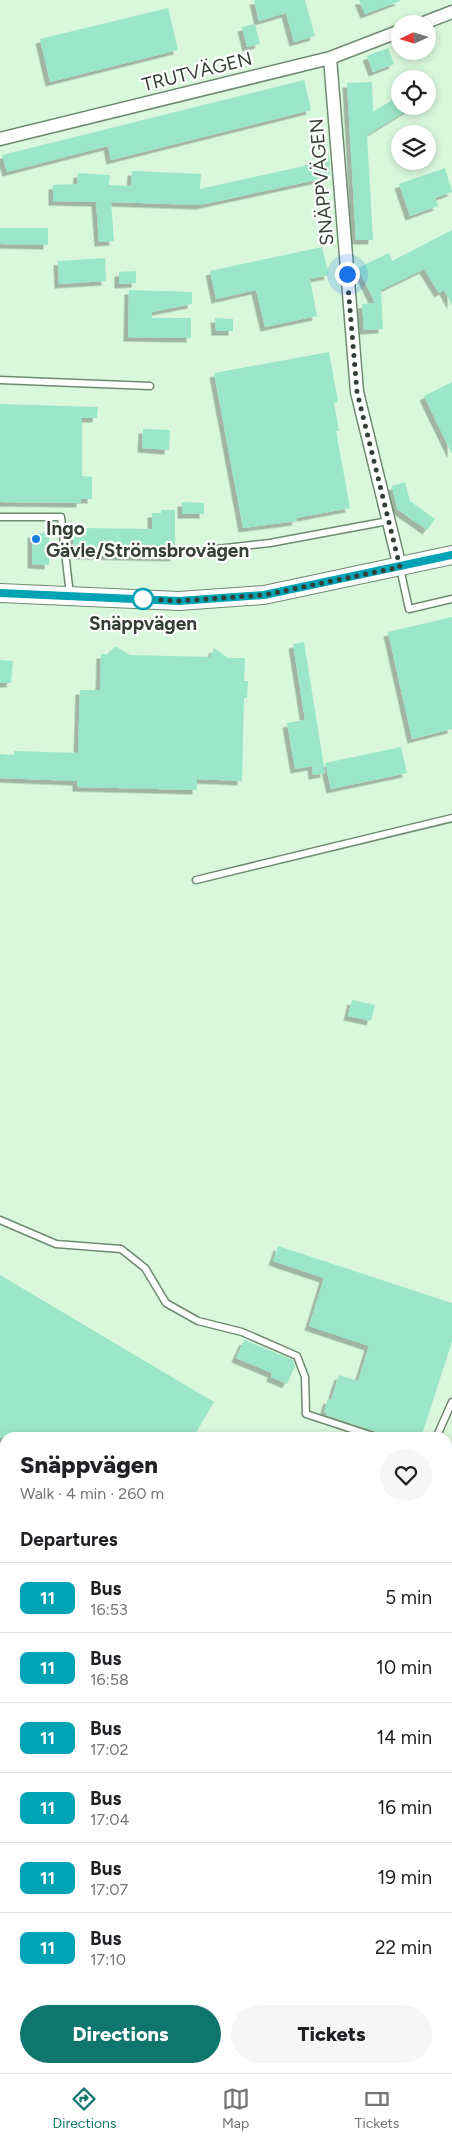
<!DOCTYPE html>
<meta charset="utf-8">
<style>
:root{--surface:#fff;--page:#f6f6f6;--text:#202124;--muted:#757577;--line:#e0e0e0;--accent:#0f766e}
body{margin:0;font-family:Figtree,sans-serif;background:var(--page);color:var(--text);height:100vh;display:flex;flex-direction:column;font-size:19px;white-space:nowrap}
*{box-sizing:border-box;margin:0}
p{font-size:16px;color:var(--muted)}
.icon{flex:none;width:28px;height:28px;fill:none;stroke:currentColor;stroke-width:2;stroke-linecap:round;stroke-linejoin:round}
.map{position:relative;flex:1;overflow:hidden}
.sheet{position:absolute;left:0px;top:1432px;width:452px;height:641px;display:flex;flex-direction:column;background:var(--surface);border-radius:15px 15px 0 0;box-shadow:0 2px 8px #0003}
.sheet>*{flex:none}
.badge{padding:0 10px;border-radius:8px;font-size:18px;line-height:32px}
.needle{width:32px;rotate:266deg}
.fabs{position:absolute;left:391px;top:15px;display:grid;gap:10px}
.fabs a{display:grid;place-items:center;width:45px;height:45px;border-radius:50%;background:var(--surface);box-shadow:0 2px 8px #0003;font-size:25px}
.you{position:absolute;width:25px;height:25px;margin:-12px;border:4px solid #fff;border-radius:50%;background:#1a73e8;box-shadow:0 0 0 8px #1a73e833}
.map>.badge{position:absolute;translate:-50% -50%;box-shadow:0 0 0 2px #fff}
h2{padding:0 20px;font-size:19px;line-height:45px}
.round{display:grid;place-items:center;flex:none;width:52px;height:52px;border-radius:26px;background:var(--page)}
.summary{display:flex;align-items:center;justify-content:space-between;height:85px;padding:0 20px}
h1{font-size:24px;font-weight:800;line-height:38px}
.primary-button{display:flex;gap:10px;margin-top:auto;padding:10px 20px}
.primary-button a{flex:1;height:58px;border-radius:30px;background:var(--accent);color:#fff;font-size:20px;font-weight:800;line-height:58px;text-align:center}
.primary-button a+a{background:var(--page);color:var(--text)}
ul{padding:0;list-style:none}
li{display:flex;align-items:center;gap:15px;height:70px;padding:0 20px;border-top:1px solid var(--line)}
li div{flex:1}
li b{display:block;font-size:19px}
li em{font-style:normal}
li .badge{min-width:55px;font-weight:700;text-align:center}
.dock{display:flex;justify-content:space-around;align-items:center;height:70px;border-top:1px solid var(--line);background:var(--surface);font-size:14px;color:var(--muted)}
.dock a{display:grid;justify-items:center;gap:2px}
.dock .on{color:var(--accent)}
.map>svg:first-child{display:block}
</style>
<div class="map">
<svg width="452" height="2073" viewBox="0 0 452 2073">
<defs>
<filter id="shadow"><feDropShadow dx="-4.5" dy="4.5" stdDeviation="0" flood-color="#0004"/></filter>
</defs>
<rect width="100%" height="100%" fill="#d9f7db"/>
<path fill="#9be6c9" filter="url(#shadow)" d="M254,0H305L315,36L294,42L286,13L259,21Z
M359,0H400V1L365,14Z
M168,8L178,50L50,82L40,39Z
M255,24L260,44L247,47L242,27Z
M388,48L394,64L373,72L367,56Z
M304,80L311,110L111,160L108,146L7,172L2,155Z
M372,82L373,112L400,95V106H414L367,135L373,240H356L347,83Z
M329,156L330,177L200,205L111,202L114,241L99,242L96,202L53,201V185L77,184L78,173L110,175L109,185L131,186L132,171L201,174L200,189L300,167Z
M445,168L452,192L435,198L438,206L410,216L399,184Z
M0,228H48V245L0,244Z
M452,230V305L444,290L439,293L424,269L381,290L383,329L364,330L362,304L375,303L358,268L389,253L392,261Z
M322,247L329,275L310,279L317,316L265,327L256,290L216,299L210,271Z
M105,258L106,281L59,284L58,261Z
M136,271V283L119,284V272Z
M129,290L192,292V304L152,312V318H191V338L128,337Z
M215,318L233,319V331H216Z
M329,352L338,402L334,403L339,431H336L350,508L296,518L297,521L243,528L214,373Z
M452,382V454L424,396Z
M0,404L98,407L97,418H82V476L92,477V499H81V503L0,502Z
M143,429L170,430L169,450L142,448Z
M405,482L410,501L435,519L427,530L397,509L392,486Z
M182,502L204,503V514H182Z
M161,510H175V557L81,555V548H73V535H81V528L152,529V513H161Z
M32,533H49V565L32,564Z
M452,617V729L412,739L388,632Z
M304,642L325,773L313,775L312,766L295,769L287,723L305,720L293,644Z
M115,646L130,655L210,657L214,648L228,658H245L244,681H248L247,698H244L242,781L197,779V790L77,787V781L0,778V754L14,755V751L78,753L80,690H100L101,654H109Z
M0,660L13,661L11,683H0Z
M401,747L407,773L331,789L325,763Z
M352,1000L375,1005L371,1021L348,1016Z
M278,1246L452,1303V1341L421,1438H395L326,1415L327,1413L324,1412L328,1399L331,1400L339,1375L358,1381L369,1346L309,1326L324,1278L273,1261Z
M0,1275L214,1402L193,1438H0Z
M244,1340L293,1360L295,1366L287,1384L271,1377L272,1373L236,1358Z"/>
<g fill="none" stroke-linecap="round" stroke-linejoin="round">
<defs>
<path id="service" d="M0,380L150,386
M0,517H61L70,595
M190,552L270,543L388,521
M400,568L409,609L452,599
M196,880L452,818
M0,1220L56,1244L121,1249L145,1268L166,1303L198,1321L242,1332L297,1356L305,1377L306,1414L379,1438
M436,1438L452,1402"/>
<path id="minor" d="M421,24L452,12
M330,58L357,392L400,567
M0,139L330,58L400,31
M0,1616L5,1619
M448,1793L452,1795
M0,1881L5,1883
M448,1942L452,1936
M258,2069L262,2073
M354,2073L357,2069"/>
<path id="secondary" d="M0,593L179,601L264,595L452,555
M0,1924L5,1926
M0,1948L5,1947
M172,2069L175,2073
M190,2069L192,2073"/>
</defs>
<use href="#service" stroke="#6e8a70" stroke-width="9"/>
<use href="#minor" stroke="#6e8a70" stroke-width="15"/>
<use href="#secondary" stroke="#6e8a70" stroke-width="20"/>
<use href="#service" stroke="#fff" stroke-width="6"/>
<use href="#minor" stroke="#fff" stroke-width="12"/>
<use href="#secondary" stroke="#fff" stroke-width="18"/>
<path stroke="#485649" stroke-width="4" stroke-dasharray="6 6" stroke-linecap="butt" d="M0,1675L5,1679
M0,1691L5,1695
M371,2069L376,2073
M386,2069L392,2073"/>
</g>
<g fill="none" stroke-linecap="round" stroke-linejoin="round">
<defs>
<path id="line" d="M0,593L179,601L264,595L452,555"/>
</defs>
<use href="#line" stroke="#fff" stroke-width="11"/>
<use href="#line" stroke="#00a3b4" stroke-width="8"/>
<path stroke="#344035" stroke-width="5" stroke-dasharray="0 9" d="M143,599L179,601L264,595L400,567L357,392L347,274"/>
</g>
<circle fill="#1c7de6" stroke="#fff" stroke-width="2" cx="36" cy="539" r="5"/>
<circle fill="#fff" stroke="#00a3b4" stroke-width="2.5" cx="143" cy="599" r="10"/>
<g text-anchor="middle" stroke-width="4.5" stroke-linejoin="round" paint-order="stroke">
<g font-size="19" fill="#344035" stroke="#fff">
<text transform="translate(197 71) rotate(-14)" y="7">TRUTVÄGEN</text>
<text transform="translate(321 182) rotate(-95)" y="7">SNÄPPVÄGEN</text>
</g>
<g font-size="19" font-weight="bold" fill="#344035" stroke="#fff" text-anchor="start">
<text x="46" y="535">Ingo<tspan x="46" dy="22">Gävle/Strömsbrovägen</tspan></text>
</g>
<g font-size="19" font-weight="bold" fill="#344035" stroke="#fff">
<text x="143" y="630">Snäppvägen</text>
</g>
</g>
</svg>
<div class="fabs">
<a><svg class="needle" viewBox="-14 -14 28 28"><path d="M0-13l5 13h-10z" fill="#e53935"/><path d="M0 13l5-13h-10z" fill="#757577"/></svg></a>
<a><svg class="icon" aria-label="locate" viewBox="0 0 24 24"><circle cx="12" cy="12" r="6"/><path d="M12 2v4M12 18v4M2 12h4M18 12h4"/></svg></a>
<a><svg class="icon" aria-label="layers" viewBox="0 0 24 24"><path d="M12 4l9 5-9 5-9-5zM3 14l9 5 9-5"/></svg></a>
</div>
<div class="you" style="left:347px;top:274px"></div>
<section class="sheet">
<div class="summary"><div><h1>Snäppvägen</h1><p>Walk · 4 min · 260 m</p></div><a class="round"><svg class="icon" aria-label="heart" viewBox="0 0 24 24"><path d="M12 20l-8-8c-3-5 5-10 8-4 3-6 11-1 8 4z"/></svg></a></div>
<h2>Departures</h2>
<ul>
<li><span class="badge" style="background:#00a3b4;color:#fff">11</span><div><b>Bus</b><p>16:53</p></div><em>5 min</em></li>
<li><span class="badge" style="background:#00a3b4;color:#fff">11</span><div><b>Bus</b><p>16:58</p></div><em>10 min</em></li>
<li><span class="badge" style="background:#00a3b4;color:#fff">11</span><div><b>Bus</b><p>17:02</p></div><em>14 min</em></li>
<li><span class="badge" style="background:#00a3b4;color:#fff">11</span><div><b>Bus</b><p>17:04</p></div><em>16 min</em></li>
<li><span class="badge" style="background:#00a3b4;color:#fff">11</span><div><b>Bus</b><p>17:07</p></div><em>19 min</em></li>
<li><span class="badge" style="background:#00a3b4;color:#fff">11</span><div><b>Bus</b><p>17:10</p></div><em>22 min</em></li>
</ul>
<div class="primary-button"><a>Directions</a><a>Tickets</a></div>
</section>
</div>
<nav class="dock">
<a class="on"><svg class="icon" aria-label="directions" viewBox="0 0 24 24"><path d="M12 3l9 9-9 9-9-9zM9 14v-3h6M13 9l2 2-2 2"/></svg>Directions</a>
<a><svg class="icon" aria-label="map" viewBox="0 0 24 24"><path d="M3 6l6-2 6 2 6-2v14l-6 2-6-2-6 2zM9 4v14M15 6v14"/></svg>Map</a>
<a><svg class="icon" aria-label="tickets" viewBox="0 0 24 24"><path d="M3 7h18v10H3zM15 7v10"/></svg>Tickets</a>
</nav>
